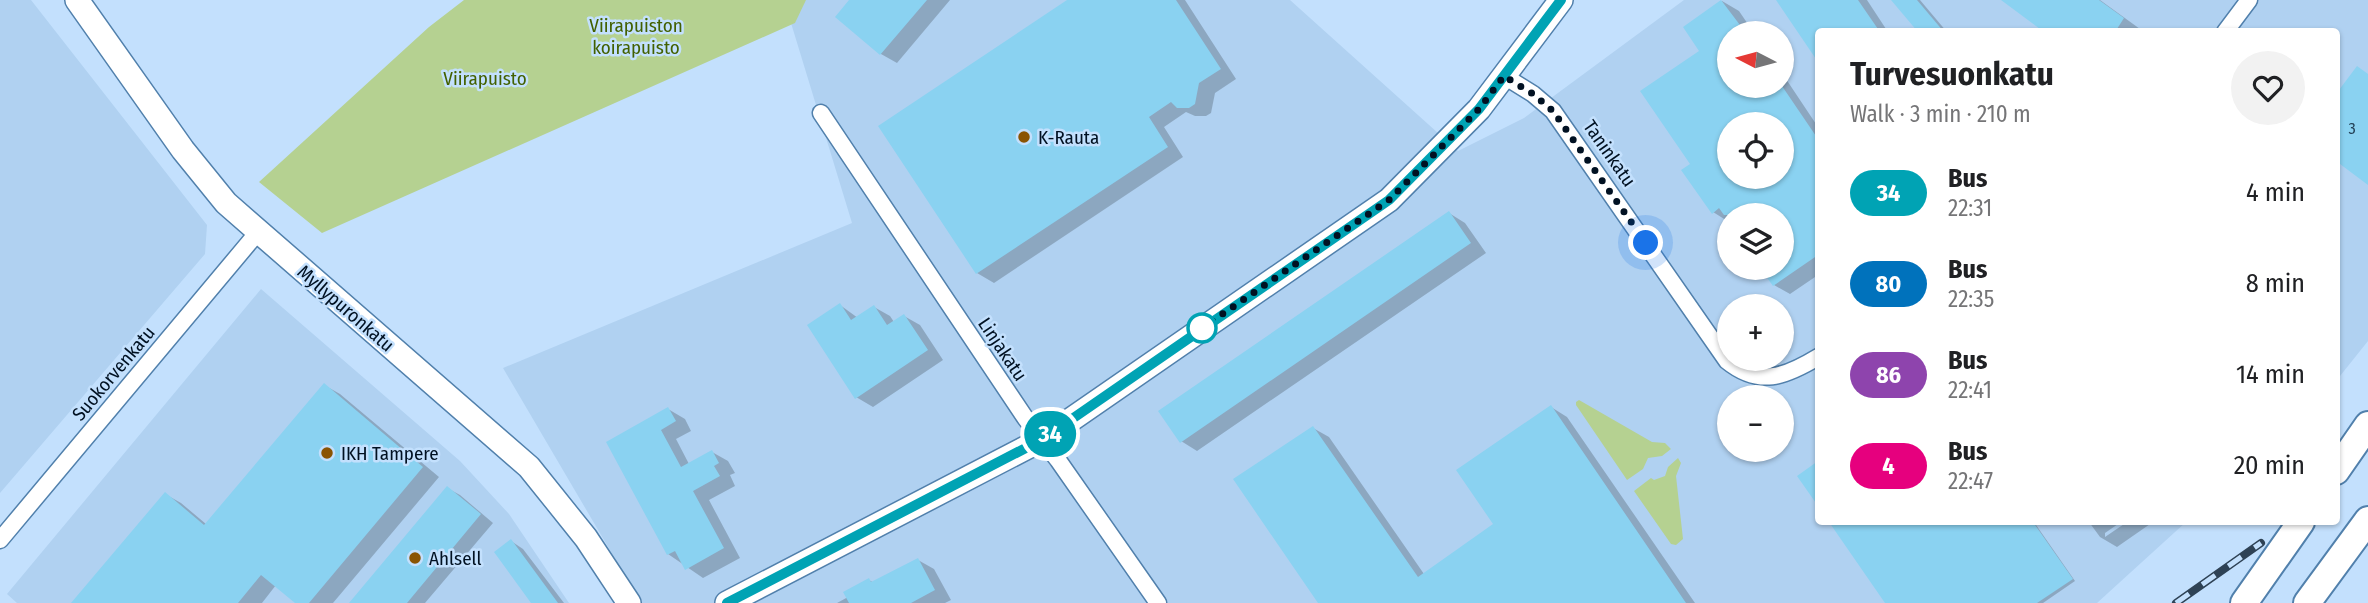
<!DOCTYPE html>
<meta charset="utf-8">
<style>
:root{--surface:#fff;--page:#f2f2f2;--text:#202124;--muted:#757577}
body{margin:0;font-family:"Fira Sans Condensed",sans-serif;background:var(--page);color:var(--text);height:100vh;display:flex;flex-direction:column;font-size:26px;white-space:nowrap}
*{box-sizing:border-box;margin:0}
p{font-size:23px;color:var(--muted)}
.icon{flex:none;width:38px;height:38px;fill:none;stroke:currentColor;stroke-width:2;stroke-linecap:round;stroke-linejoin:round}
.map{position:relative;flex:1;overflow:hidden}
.details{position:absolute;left:1815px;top:28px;width:525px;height:497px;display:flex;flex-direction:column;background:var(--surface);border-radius:7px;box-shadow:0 2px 5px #0004}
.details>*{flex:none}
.badge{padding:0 14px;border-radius:23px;font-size:24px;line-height:46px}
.needle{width:46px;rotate:276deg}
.controls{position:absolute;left:1717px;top:21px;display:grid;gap:14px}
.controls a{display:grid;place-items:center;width:77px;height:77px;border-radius:50%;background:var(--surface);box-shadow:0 2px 5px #0004;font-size:35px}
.you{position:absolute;width:35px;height:35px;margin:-18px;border:5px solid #fff;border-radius:50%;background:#1a73e8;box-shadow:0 0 0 10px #1a73e833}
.map>.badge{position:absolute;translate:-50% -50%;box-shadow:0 0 0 4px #fff}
.round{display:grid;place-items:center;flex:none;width:74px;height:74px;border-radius:37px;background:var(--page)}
.head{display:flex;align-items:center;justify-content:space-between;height:119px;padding:0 35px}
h1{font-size:33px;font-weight:700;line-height:52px}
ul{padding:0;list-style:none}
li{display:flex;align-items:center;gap:21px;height:91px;padding:0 35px}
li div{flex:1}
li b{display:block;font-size:26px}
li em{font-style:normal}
li .badge{min-width:77px;font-weight:700;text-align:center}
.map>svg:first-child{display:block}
</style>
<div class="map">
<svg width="2368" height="603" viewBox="0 0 2368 603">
<rect width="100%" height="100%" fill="#c3e0fd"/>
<path fill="#b0d1f1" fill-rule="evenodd" d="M0,0H31L207,225L205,254L0,493Z
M800,0H1290L1458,151L1524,118L1684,0H2368V341L2336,381V32H1818V522H2186L2097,603H641L503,368L852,223L791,23ZM1729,33H1782V86H1729ZM1729,124H1782V177H1729ZM1729,215H1782V268H1729ZM1729,306H1782V359H1729ZM1729,397H1782V450H1729Z
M261,289L460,461L509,514L569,603H17L7,594Z"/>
<path fill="#b5d191" d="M464,0H806L795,23L322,233L259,182L429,27Z
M1579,400L1652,442L1665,443L1671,449L1662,456L1648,458L1643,469L1627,480L1576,405V402Z
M1678,458L1681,463L1676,476L1683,539L1676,545L1671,544L1634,491L1651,478L1654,480L1665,476L1668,467Z"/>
<path fill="#0003" fill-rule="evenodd" d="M852,0H950L897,63L881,54L837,17Z
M1070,0H1185L1236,79L1215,93L1211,113L1206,116H1195L1186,112L1164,127L1183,157L994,283L977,273L880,127Z
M1778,0H1867L1888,32H1818V59Z
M1901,0H1920L1947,32H1920Z
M2004,0H2100L2140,29L2138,32H2047Z
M1722,1L1739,11L1754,33H1729V86H1782V73L1818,127V275L1790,294L1774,285L1763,268H1782V215H1729V222L1713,212L1692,165L1701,51L1685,27ZM1729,124H1782V177H1729Z
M1449,213L1465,223L1486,253L1197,451L1181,441Z
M840,305L858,318L874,307L890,316L894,322L904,316L920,325L943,360L873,407L856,397Z
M324,385L340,394L439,477L333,603H297L276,585L262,603H73L165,494L181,503L206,524Z
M1551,407L1567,417L1695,603H1321L1313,428L1329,437L1424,574L1496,525Z
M668,409L685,419L691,431L676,439L689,464L712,452L728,461L735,473L730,475L735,486L709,500L740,558L703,578L668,554L608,442Z
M447,488L460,495L493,523L425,603H351Z
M1831,522H2034L2075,581L2043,603H1887Z
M2089,522H2121L2105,533V537L2127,522H2153L2117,547L2100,537Z
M511,541L523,549L564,603H534Z
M918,560L934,569L951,600L945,603H837L848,597L869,580L874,583Z"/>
<path fill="#8ad2f1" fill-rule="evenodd" d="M849,0H927L880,55L835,17Z
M1067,0H1176L1221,69L1199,83L1195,104L1189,108H1177L1171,102L1149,117L1168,147L976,274L878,126Z
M1721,0L1746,33H1729V86H1782L1818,139V255L1773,286L1760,268H1782V215H1724L1719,208L1712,214L1681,170L1690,164L1640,91L1699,51L1683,27ZM1729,124H1782V177H1729Z
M1776,0H1858L1880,32H1818V62Z
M1891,0H1917L1944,32H1918Z
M2001,0H2099L2124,18L2115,32H2044Z
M2357,66L2368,74V185L2336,161V94Z
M1449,211L1471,243L1180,443L1158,411Z
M840,303L851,320L874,305L887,325L904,314L928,350L855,399L807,325Z
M324,383L423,467L309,603H295L261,575L238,603H71L165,492L204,525Z
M1551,405L1686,603H1318L1233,479L1313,426L1418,577L1493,524L1456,470Z
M668,407L676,421L661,430L681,467L712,450L719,463L714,466L720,476L693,491L724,548L685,570L675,551L667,555L606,442Z
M1818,461V506L1797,476Z
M447,486L481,514L407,603H349Z
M1829,522H2033L2073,579L2037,603H1885Z
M511,539L558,603H531L494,552Z
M918,558L935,590L911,603H849L843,592L869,578L871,582Z"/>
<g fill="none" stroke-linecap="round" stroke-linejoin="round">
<defs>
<path id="minor" d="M2225,32L2249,0
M1504,76L1533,94L1553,111L1727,361C1759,387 1785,377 1818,357
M821,113L1026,419L1058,460L1158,603
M0,540L258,232"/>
<path id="secondary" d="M77,0L183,150L226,203L529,467L586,538L629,603
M727,603L1043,439L1389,200L1479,109L1561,0"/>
<path id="trunk" d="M2336,471L2368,425
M2244,603L2301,522
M2307,603L2368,520"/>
</defs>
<use href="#minor" stroke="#5180ac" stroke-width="19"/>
<use href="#secondary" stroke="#5180ac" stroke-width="26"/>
<use href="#trunk" stroke="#5180ac" stroke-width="30"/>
<use href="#minor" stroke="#fff" stroke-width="16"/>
<use href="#secondary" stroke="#fff" stroke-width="23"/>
<use href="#trunk" stroke="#fff" stroke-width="26"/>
<defs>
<path id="rail" d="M2176,603L2261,543"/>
</defs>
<use href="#rail" stroke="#2e4255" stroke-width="8"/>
<use href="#rail" stroke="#c3e0fd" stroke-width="5" stroke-dasharray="16" stroke-linecap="butt"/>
</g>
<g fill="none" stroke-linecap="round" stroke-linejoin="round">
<defs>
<path id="line" d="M727,603L1043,439L1389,200L1479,109L1561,0"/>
</defs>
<use href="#line" stroke="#fff" stroke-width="16"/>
<use href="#line" stroke="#00a3b4" stroke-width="10"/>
<path stroke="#011122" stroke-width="7" stroke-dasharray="0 12.6" d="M1202,328L1389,200L1479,109L1504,76L1533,94L1553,111L1646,243"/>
</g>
<g fill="#8a5403" stroke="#c3e0fd" stroke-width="2.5">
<circle cx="1024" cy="137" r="7"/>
<circle cx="327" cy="453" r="7"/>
<circle cx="415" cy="558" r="7"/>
</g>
<circle fill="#fff" stroke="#00a3b4" stroke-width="3.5" cx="1202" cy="328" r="14"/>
<g text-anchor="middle" stroke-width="5" stroke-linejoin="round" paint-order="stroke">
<g font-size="16" fill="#234156">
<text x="2352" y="134">3</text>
</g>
<g font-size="19" fill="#426000" stroke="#c3e0fd">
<text x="636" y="32">Viirapuiston<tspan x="636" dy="22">koirapuisto</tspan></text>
<text x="485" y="85">Viirapuisto</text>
</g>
<g font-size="19" fill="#011122" stroke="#c3e0fd" text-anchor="start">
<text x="1038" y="144">K-Rauta</text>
<text x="341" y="460">IKH Tampere</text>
<text x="429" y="565">Ahlsell</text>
</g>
<g font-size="19" fill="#011122" stroke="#c3e0fd">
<text transform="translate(1610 153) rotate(55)" y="7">Taninkatu</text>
<text transform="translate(346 308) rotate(41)" y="7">Myllypuronkatu</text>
<text transform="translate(1003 349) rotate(56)" y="7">Linjakatu</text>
<text transform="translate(113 373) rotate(-50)" y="7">Suokorvenkatu</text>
</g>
</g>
</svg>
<div class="controls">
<a><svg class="needle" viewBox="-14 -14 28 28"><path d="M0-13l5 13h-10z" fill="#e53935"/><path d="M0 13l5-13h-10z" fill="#757577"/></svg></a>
<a><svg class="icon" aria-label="locate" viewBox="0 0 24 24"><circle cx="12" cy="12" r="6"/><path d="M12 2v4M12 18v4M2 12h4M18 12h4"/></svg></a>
<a><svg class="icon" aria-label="layers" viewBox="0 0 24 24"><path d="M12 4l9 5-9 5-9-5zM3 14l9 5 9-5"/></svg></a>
<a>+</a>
<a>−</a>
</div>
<div class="you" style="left:1646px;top:243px"></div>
<b class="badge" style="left:1050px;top:434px;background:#00a3b4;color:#fff">34</b>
<section class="details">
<div class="head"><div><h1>Turvesuonkatu</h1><p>Walk · 3 min · 210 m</p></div><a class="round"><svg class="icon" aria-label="heart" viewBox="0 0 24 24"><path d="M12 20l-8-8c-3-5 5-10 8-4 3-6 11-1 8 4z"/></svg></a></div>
<ul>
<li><span class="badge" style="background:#00a3b4;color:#fff">34</span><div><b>Bus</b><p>22:31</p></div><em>4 min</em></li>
<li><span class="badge" style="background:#0072bc;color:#fff">80</span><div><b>Bus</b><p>22:35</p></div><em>8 min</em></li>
<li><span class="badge" style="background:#8e44ad;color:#fff">86</span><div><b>Bus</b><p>22:41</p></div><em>14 min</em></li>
<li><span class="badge" style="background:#e6007e;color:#fff">4</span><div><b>Bus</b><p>22:47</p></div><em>20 min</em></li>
</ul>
</section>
</div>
